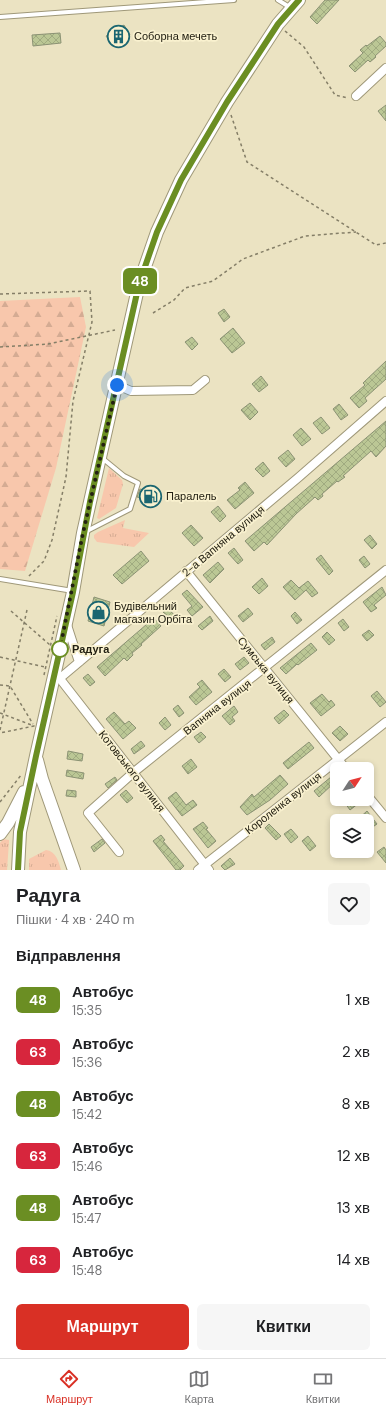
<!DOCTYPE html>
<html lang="uk">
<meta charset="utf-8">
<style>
:root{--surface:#fff;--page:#f6f6f6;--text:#202124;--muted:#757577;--line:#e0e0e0;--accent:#d93025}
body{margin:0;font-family:"DM Sans",sans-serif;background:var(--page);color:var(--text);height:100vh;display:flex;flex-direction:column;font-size:15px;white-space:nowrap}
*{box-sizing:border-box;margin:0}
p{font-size:13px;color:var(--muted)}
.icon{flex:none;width:22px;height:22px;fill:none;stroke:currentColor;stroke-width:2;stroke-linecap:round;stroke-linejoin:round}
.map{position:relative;height:870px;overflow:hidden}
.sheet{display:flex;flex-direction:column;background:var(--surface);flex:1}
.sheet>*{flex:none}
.badge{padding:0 8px;border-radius:6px;font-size:14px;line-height:26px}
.needle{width:26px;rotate:54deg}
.buttons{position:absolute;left:330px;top:762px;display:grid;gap:8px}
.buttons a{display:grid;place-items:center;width:44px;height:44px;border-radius:6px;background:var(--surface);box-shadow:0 2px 6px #0003;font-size:20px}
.you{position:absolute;width:20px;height:20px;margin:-10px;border:3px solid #fff;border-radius:50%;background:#1a73e8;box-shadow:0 0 0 6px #1a73e833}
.map>.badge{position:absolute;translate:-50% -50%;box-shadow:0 0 0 2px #fff}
h2{padding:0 16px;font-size:15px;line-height:36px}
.round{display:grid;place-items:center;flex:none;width:42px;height:42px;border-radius:6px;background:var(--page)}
.headline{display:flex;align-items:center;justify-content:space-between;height:68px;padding:0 16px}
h1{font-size:19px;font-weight:800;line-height:30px}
.button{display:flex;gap:8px;margin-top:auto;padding:8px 16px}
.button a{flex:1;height:46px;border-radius:6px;background:var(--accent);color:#fff;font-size:16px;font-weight:800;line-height:46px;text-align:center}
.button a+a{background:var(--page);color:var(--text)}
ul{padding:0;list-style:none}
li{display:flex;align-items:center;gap:12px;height:52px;padding:0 16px}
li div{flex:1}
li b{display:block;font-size:15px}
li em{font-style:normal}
li .badge{min-width:44px;font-weight:700;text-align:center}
.tabs{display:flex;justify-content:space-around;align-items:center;height:56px;border-top:1px solid var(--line);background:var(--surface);font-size:11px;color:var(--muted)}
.tabs a{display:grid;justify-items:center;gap:2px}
.tabs .active{color:var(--accent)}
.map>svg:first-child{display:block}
</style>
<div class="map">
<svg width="386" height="870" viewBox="0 0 386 870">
<defs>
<pattern id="grass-tufts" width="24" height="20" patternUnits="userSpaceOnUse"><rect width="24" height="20" fill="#f8c7ac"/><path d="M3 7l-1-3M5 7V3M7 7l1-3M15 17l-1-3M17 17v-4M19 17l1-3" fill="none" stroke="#d4ab93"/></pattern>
<pattern id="forest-firs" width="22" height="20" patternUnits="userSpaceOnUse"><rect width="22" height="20" fill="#f8c7ac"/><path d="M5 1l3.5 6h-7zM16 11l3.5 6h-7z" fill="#d4ab93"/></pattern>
<pattern id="building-cross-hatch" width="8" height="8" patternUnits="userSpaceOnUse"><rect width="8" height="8" fill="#bbc795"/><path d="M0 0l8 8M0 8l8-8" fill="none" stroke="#a0ab80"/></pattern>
</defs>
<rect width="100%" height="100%" fill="#ebe3c2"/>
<path fill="url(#grass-tufts)" d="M109,468L122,480L123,484L116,508L99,519L97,518Z
M125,520L123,528L149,533L134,547L97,542L94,538V535L98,532Z
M3,839L9,840V842L7,870H0V843Z
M46,850C56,851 59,862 61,870H29V859Z"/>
<path fill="url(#forest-firs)" d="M80,297L86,327L56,468L25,571L0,569V301Z"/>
<path fill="url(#building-cross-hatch)" stroke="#8b9274" d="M325,0H339L317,24L310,17Z
M124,25L130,35L113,46L106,36Z
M60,33L61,43L33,46L32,35Z
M380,36L386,43V46L375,56L376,57L370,62L368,60L355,72L349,66L363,53L360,50L366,45L367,46Z
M386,105V121L378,111Z
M224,309L230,317L224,322L218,313Z
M233,328L245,343L232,353L220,339Z
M192,337L198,344L192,350L185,342Z
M386,361V379L365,398L367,401L359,408L350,398L365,385L363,383Z
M261,376L268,385L259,392L252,384Z
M250,403L258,412L250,420L241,410Z
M339,404L348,415L341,420L333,409Z
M321,417L330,428L322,434L313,423Z
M386,421V446L376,457L371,451L343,476L345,477L338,482L337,481L322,494L323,496L318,500L315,497L296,514L267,545L264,542L254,551L245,541Z
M301,428L311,439L302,446L293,435Z
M288,450L295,459L286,467L278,458Z
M263,462L270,471L263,477L255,469Z
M245,482L254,493L235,509L227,500L240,490L238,488Z
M140,489L160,494L158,502L137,497Z
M218,506L226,516L220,522L211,512Z
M191,525L203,538L194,546L182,533Z
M370,535L377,544L372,549L364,540Z
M234,548L243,560L238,564L228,553Z
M141,551L149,561L122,584L113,575Z
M321,555L333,571L329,575L316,559Z
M364,556L370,564L365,568L359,560Z
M218,562L224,569L210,583L203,575Z
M262,578L268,586L259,594L252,587Z
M291,580L299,588L308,581L318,593L312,597L306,590L295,600L283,587Z
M382,587L386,595L374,605L377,608L371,612L363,602Z
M187,590L203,607L192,616L187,610L192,606L182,594Z
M94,597L110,602L104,626L88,621Z
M167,607L175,616L171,620L163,612Z
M248,608L253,614L243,622L238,616Z
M295,612L302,620L297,624L291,616Z
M210,616L213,621L202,630L198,626Z
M154,618L161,626L141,644L142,645L132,653L133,655L127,661L124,658L105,676L97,667Z
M343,619L349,627L344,631L338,623Z
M369,630L374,635L367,641L362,635Z
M327,632L335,640L329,645L322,637Z
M272,637L275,642L265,650L261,645Z
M311,643L317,650L298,665L297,664L286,674L280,668Z
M244,657L249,663L240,670L235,664Z
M224,669L231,677L225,682L218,674Z
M88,674L95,682L90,686L83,678Z
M202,680L212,692L196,705L189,697L200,687L197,684Z
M377,691L386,702L380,707L371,696Z
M322,694L329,702L331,700L335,705L321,716L310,703Z
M178,705L184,713L179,717L173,709Z
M234,706L238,712L232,717L235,721L230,725L222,716Z
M284,710L289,715L279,724L274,718Z
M114,712L125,724L129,721L136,728L123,739L106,719Z
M165,717L171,725L165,730L159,723Z
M340,726L348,734L340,741L332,733Z
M201,732L206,737L199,743L194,737Z
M141,741L145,746L134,754L131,749Z
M309,742L314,748L288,769L283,763Z
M68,751L83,754L82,761L67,759Z
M191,759L197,767L188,774L182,766Z
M67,770L84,773L83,779L66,776Z
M337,772V780L319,797L314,791Z
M280,775L288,784L270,800L247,815L240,807L252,794L254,797Z
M115,777L117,780L108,788L105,784Z
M67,790L76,791V797L66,796Z
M126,790L133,798L127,803L120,795Z
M176,792L186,805L193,800L197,805L182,816L168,798Z
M350,799H356L359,803L350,810L345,803Z
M367,811L377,824L367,831V821H356Z
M203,822L208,828L206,829L216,841L208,848L193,829Z
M269,824L281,836L276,840L265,828Z
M291,829L298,837L291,843L284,834Z
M161,835L165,840L163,841L184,866L180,870H176L153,841Z
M308,836L316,846L310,851L302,841Z
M102,839L105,843L94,852L91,847Z
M384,847L386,850V863L377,852Z
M230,858L235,864L225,870L221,866Z"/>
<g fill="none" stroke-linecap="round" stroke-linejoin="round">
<defs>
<path id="service" d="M278,0L291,8
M0,17L234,0
M85,532L130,509L138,483L124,476L102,458
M0,579L73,591"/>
<path id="minor" d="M356,96L386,68
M117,385L131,391L193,390L205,380
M186,571L346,769
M67,625L79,662
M57,675L209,870
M59,679L299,477L386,401
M367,795L386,818
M119,852L88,813L134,772L386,570
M198,870L386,722"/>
<path id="primary" d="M37,760L42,779L74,870
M0,834L8,823L24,792
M18,870L20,832L36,756L73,592L83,533L139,284L157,232L181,180L227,102L278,24L299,0"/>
</defs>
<use href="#service" stroke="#9f9879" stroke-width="6"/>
<use href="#minor" stroke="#9f9879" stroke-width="10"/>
<use href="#primary" stroke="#9f9879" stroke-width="14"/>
<path stroke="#847e67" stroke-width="1.5" stroke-dasharray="3 3" stroke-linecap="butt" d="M285,31L304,47L335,95L348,98
M231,115L247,162L376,245L386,243
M0,294L90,291L92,322L73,401L66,477L52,540L44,561L27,578
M153,313L174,300L185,288L213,281L243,259L305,236L356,232
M0,347L48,344L115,330
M11,611L50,645
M0,657L45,667
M44,675L57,616
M0,685L10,686L33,724
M0,713L34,726L0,733
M0,730L27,610
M0,802L22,774"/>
<use href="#service" stroke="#fff" stroke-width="4"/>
<use href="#minor" stroke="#fff" stroke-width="8"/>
<use href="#primary" stroke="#fff" stroke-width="12"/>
</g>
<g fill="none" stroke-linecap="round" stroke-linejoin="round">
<defs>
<path id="line" d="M18,870L20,832L36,756L73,592L90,502L139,284L157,232L181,180L227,102L278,24L299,0"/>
</defs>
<use href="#line" stroke="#fff" stroke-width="9"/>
<use href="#line" stroke="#6b8e23" stroke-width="6"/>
<path stroke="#232013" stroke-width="4" stroke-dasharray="0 7.2" d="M60,649L83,533L117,385"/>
</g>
<defs>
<symbol id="building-ring" viewBox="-11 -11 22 22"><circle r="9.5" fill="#f9f1cf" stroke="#1b6671" stroke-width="1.5"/><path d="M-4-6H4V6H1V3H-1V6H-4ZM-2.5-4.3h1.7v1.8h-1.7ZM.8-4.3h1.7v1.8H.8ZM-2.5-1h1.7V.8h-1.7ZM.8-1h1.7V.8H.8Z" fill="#1b6671"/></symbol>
<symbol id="fuel-ring" viewBox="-11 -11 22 22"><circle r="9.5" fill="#f9f1cf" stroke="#1b6671" stroke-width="1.5"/><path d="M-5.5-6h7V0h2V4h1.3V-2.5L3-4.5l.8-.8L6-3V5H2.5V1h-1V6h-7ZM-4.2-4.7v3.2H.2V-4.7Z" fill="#1b6671"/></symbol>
<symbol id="shop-ring" viewBox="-11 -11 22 22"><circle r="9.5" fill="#f9f1cf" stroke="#1b6671" stroke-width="1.5"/><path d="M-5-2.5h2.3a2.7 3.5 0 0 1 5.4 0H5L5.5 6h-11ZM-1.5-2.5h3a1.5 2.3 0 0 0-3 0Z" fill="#1b6671"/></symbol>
</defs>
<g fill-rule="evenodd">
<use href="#building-ring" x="106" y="24" width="25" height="25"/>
<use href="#fuel-ring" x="138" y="484" width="25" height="25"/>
<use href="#shop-ring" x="86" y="600" width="25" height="25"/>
</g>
<circle fill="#fff" stroke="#6b8e23" stroke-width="2" cx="60" cy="649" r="8"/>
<g text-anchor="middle" stroke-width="3.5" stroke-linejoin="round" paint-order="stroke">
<g font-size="11" fill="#232013" stroke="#f9f1cf" text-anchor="start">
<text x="134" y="40">Соборна мечеть</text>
<text x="166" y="500">Паралель</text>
<text x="114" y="610">Будівельний<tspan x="114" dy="13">магазин Орбіта</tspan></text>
</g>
<g font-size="11" fill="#232013" stroke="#f9f1cf">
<text transform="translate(223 541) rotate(-40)" y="4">2-а Вапняна вулиця</text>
<text transform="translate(266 670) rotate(51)" y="4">Сумська вулиця</text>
<text transform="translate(217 707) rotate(-38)" y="4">Вапняна вулиця</text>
<text transform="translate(132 771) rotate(52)" y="4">Котовського вулиця</text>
<text transform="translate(283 803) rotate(-38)" y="4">Короленка вулиця</text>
</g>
<g font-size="11" font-weight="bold" fill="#232013" stroke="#f9f1cf" text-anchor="start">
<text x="72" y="653">Радуга</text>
</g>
</g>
</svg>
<div class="buttons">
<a><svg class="needle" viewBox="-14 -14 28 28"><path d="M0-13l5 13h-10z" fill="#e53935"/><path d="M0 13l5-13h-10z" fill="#757577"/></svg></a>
<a><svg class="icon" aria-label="layers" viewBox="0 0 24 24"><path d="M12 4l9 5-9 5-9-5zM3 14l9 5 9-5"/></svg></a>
</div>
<div class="you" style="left:117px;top:385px"></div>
<b class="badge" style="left:140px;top:281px;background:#6b8e23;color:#fff">48</b>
</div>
<section class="sheet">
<div class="headline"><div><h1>Радуга</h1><p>Пішки · 4 хв · 240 m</p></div><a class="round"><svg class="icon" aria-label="heart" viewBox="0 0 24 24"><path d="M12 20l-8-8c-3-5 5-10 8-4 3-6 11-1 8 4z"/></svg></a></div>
<h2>Відправлення</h2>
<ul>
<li><span class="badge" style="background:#6b8e23;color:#fff">48</span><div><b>Автобус</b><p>15:35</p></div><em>1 хв</em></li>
<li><span class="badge" style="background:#d7263d;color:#fff">63</span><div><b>Автобус</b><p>15:36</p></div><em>2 хв</em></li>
<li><span class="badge" style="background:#6b8e23;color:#fff">48</span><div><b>Автобус</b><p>15:42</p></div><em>8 хв</em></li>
<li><span class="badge" style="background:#d7263d;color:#fff">63</span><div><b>Автобус</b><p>15:46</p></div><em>12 хв</em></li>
<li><span class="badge" style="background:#6b8e23;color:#fff">48</span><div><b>Автобус</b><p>15:47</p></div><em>13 хв</em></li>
<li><span class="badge" style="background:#d7263d;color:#fff">63</span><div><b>Автобус</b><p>15:48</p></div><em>14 хв</em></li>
</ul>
<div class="button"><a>Маршрут</a><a>Квитки</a></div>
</section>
<nav class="tabs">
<a class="active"><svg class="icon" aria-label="directions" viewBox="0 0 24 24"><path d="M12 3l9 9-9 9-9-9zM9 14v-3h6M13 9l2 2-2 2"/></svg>Маршрут</a>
<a><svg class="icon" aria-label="map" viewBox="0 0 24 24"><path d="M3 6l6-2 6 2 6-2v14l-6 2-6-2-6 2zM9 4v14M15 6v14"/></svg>Карта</a>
<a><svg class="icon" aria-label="tickets" viewBox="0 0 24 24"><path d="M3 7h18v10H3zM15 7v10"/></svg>Квитки</a>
</nav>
